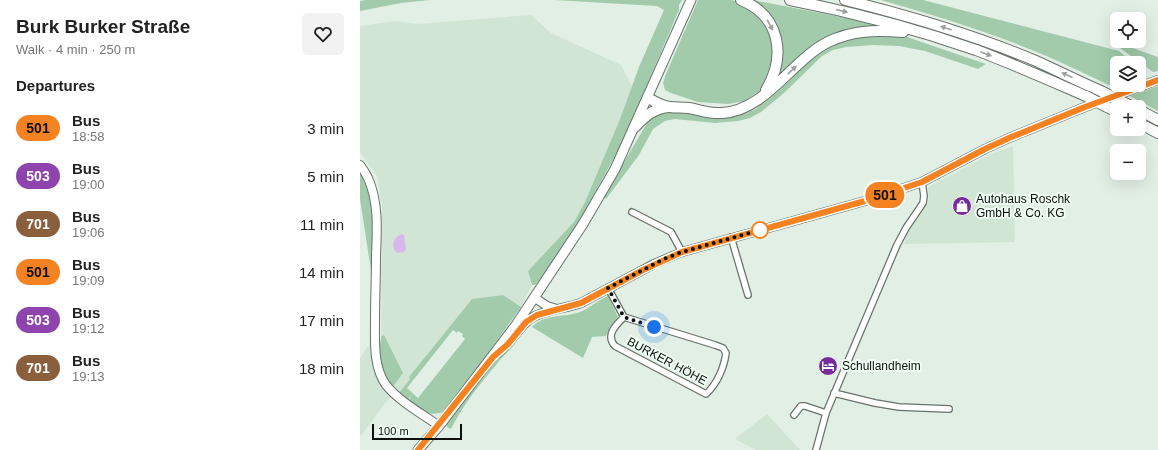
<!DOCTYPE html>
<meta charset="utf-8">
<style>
:root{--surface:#fff;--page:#f2f2f2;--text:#222;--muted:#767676}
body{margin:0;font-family:Helvetica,sans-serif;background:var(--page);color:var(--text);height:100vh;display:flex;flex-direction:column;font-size:15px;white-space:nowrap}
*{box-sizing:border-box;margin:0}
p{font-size:13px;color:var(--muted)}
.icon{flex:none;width:22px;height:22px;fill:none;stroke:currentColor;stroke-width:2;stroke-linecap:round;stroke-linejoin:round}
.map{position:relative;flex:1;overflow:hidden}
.sheet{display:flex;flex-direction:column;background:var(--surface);width:360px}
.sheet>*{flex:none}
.badge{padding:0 8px;border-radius:13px;font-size:14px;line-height:26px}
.buttons{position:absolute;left:750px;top:12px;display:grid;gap:8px}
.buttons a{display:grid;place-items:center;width:36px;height:36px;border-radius:6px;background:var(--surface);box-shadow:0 4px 16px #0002;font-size:20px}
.scale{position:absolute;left:12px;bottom:10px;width:90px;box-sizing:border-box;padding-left:4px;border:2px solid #0d110e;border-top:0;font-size:11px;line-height:14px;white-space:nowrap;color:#0d110e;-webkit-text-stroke:3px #effdf2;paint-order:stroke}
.you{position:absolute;width:20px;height:20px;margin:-10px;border:3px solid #fff;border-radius:50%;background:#1a73e8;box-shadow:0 0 0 6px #1a73e833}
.map>.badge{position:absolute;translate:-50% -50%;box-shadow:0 0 0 2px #fff}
h2{padding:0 16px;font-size:15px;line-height:36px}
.round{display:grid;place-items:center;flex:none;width:42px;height:42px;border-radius:6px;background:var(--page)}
.overview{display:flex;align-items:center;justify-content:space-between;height:68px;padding:0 16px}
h1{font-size:19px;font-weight:700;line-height:30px}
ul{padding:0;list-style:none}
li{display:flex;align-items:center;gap:12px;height:48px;padding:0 16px}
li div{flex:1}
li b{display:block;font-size:15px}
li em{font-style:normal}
li .badge{min-width:44px;font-weight:700;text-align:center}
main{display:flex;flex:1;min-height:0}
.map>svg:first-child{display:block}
</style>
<main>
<section class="sheet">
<div class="overview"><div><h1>Burk Burker Straße</h1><p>Walk · 4 min · 250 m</p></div><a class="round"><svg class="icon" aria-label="heart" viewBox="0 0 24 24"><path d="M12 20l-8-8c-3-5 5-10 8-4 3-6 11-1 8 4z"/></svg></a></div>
<h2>Departures</h2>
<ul>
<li><span class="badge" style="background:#f58220;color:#111">501</span><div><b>Bus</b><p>18:58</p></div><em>3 min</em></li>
<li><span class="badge" style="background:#8e44ad;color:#fff">503</span><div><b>Bus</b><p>19:00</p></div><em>5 min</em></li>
<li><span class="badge" style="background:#8b5e3c;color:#fff">701</span><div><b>Bus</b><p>19:06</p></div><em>11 min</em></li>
<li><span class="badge" style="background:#f58220;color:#111">501</span><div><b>Bus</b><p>19:09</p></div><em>14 min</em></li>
<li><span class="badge" style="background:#8e44ad;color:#fff">503</span><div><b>Bus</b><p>19:12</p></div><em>17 min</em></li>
<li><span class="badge" style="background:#8b5e3c;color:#fff">701</span><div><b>Bus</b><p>19:13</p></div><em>18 min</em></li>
</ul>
</section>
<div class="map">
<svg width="798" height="450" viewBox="0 0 798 450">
<rect width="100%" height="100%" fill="#e2efe5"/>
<path fill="#d1e5d5" d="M171,15L191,33L261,65L272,86L260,119L225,202L214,222L168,271L172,285L161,307L143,295L112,299L49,377L50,379L38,394L26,379L19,353L21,344L22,205L17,176L0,152V26L35,21L58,24Z
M653,146L655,242L544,244L547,233L569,200L568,187L631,154Z
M12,340V358L15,373L22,385L32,396L25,403L0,437V358Z
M407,414L440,450H396L375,439Z"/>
<path fill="#a1cbab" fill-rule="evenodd" d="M6,0H70L41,3L0,11V1Z
M194,0H322L319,5V10L269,127L255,156L216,227L183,277L175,285H172L168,271L214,222L225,202L260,119L279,67L304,10L297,6Z
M338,0H372L381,3L404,19L412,32L416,61L403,88L385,101L368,104L338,102L311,93L305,90L303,83L306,74Z
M393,0L496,20L513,25L511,27L493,29L417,82L421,53L393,2Z
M521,0H563L759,51L773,63H757V85H762L755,88C736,79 718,70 700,62C642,36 581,17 521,0Z
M541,35L626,64L618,69L565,51L539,46L513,45L486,47L473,50L462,56L424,93L401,112L390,118L378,121L355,123L315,119L305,121L293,129L279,155L246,199L244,196L290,118L312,109L356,117L365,118L387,113L396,109L448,61L468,46L491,37Z
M761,44L798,57V71L793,72L760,48Z
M798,86V111L770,96Z
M0,166L13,197L15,296L0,199Z
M143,295L161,307L128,353L83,412C67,417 61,410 48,402L52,394L47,401L38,394L50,379L49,377L112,299ZM93,330L97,333L98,331L103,334L102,336L105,339L58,398L47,388Z
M248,296L258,317L251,326L246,336L232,337L223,358L172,327C186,313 203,318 220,312C230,308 238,300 248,296Z
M160,333C156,347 144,354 136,365C119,385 103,405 91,429L87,427L86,424L138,358Z
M24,335L43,373L34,385H31C24,376 18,364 19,352C19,347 21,342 21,337Z"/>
<path fill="#d8b7ed" d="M42,234L44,235L46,249L44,252L37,253C30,247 33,237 42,234Z"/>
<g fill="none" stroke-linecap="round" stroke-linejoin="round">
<defs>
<path id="street" d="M272,212L311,232L322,252
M371,237L388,295
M248,288L264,317L355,345L363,348L366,353C364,368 357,384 346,394L255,346C245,335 256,325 264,317
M474,393L515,403L539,407L589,409
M434,415L441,406H445L466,413
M456,450L466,413L537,245L546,228L563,203L564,196L562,182"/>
<path id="secondary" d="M0,165C3,169 6,174 8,178C19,202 17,231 16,256C16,278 15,299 15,320C15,341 13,367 26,385C40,402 61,413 79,426
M175,298L187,306L197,309
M138,353C142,349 146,346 149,342C156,335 162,325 170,319C185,309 205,309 221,303L294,264L322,252L505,201L562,182L625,149L649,138L725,107L798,80"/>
<path id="primary" d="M58,450L79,426L156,325L223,224L255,169L331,0"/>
<path id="highway" d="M381,0C421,16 426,57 406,90
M430,0C493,12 556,29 616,50C653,64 689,80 726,96
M485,0C550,16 614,35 676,61C698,71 720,82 743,92
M288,98C295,102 302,106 310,107C316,108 323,107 329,108C340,110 350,114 362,113C405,111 432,60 468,42C493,30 516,30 543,32
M763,102L773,107
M747,107L757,112
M779,110L798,120
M779,123L798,133
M275,127C285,116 293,109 308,107"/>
</defs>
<use href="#street" stroke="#68736a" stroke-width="8"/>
<use href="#secondary" stroke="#68736a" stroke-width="10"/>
<use href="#primary" stroke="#68736a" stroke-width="11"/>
<use href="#highway" stroke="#68736a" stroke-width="12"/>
<use href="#street" stroke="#fff" stroke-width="5.5"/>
<use href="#secondary" stroke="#fff" stroke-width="8"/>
<use href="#primary" stroke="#fff" stroke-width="9"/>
<use href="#highway" stroke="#fff" stroke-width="10"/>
<defs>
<path id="highway-bridge" d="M743,92L763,102
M726,96L747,107"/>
</defs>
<use href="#highway-bridge" stroke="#68736a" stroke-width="12" stroke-linecap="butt"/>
<use href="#highway-bridge" stroke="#fff" stroke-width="10"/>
</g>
<defs><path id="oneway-solid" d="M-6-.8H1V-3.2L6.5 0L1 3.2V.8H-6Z"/></defs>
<g fill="#9ea09f">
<use href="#oneway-solid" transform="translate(482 11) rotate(13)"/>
<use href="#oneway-solid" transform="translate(410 25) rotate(61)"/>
<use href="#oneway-solid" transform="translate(586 28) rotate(-161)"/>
<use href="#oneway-solid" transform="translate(626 54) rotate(21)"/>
<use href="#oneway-solid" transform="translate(432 70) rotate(-43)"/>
<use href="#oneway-solid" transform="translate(707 75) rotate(-155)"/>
</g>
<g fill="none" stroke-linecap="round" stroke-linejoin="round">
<defs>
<path id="line" d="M58,450L133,357L148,344L166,322L177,315L221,303L283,270L322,252L505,201L562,182L625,149L649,138L725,107L798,80"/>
</defs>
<use href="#line" stroke="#fff" stroke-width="9"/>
<use href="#line" stroke="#f58220" stroke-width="6"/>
<path stroke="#0d110e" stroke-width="4" stroke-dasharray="0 7.2" d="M294,327L264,317L248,288L306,258L322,252L400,230"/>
</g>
<defs>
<symbol id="shop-disc" viewBox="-11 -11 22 22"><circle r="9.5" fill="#772b9d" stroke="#effdf2"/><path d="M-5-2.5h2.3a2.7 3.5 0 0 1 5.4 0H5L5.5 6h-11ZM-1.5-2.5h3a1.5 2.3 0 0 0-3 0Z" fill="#fff"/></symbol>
<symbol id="hotel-disc" viewBox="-11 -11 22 22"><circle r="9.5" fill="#772b9d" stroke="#effdf2"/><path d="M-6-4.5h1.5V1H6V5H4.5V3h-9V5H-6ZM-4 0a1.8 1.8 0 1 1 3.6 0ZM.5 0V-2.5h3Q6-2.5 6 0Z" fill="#fff"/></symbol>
</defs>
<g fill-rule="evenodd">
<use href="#shop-disc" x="591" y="195" width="22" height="22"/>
<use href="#hotel-disc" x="457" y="355" width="22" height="22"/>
</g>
<circle fill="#fff" stroke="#f58220" stroke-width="2" cx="400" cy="230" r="8"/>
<g text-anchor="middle" stroke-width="4" stroke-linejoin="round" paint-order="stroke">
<g font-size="12" fill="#0d110e" stroke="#effdf2" text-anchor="start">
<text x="616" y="203">Autohaus Roschk<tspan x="616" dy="14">GmbH &amp; Co. KG</tspan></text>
<text x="482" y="370">Schullandheim</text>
</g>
<g font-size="12" fill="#0d110e" stroke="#effdf2">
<text transform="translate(307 361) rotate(28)" y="4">BURKER HÖHE</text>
</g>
</g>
</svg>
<div class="buttons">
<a><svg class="icon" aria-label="locate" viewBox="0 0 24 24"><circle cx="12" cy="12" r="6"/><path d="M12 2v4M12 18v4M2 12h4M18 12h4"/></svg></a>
<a><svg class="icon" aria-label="layers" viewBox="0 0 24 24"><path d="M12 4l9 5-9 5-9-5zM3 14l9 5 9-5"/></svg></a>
<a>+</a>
<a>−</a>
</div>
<div class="scale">100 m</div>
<div class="you" style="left:294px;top:327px"></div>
<b class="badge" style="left:525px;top:195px;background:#f58220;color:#111">501</b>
</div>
</main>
